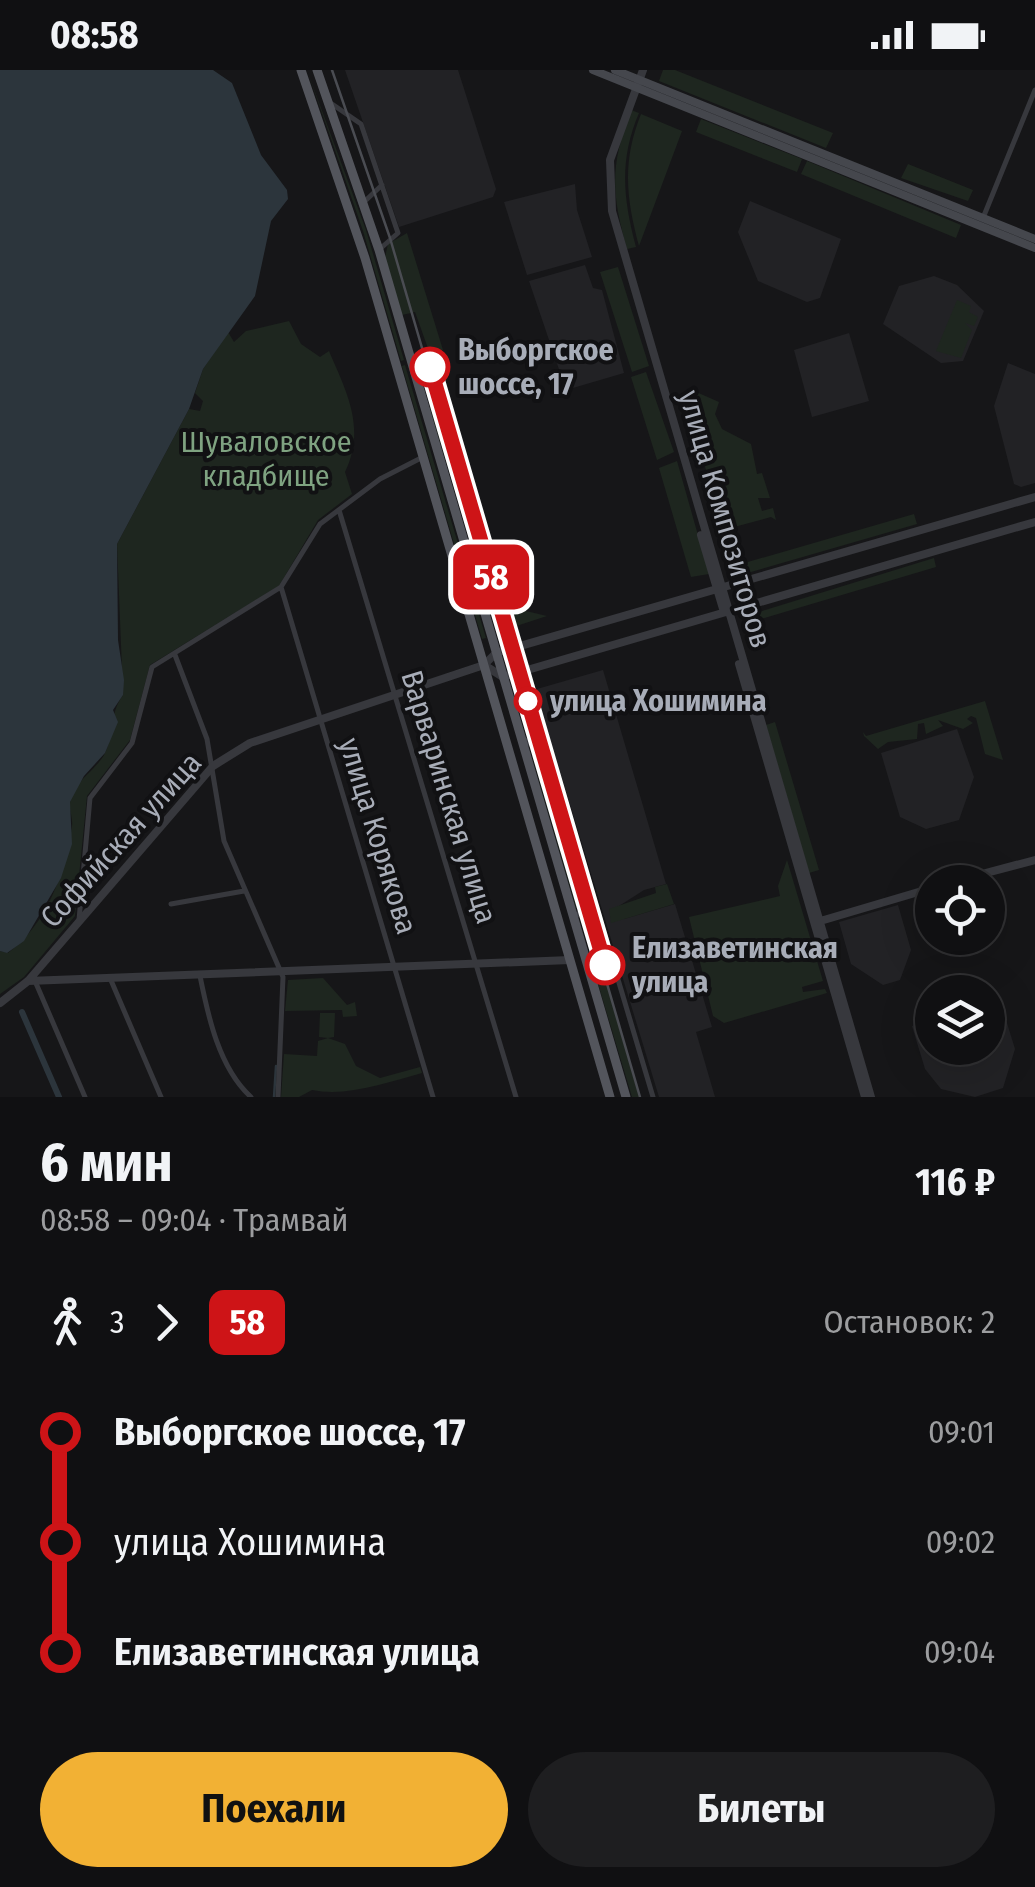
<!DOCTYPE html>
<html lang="ru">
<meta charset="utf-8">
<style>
:root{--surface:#101012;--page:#1e1e20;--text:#f1f3f6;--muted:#9c9d9f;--line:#303032;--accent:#f2b134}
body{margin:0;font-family:"Fira Sans Condensed",sans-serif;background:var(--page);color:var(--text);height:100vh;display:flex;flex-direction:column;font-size:38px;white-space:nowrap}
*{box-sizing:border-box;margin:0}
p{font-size:32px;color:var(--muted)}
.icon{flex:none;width:55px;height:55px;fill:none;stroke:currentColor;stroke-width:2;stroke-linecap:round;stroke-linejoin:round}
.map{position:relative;height:1027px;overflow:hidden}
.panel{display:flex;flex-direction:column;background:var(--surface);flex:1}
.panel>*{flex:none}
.badge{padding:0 20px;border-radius:15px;font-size:35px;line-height:65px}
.tools{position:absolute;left:915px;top:795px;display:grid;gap:20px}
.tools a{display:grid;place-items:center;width:90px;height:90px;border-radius:50%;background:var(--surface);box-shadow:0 10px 40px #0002,0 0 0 2px var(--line);font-size:50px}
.map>.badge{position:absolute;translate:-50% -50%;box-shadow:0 0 0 5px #fff}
.legs{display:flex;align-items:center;gap:15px;height:110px;padding:0 40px;font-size:32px}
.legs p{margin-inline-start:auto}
.headline{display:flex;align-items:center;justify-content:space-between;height:170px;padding:0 40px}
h1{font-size:55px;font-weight:700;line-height:75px}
.cta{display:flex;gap:20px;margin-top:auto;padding:20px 40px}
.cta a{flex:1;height:115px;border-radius:60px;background:var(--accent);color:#111;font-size:40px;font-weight:700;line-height:115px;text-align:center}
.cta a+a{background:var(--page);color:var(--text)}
ul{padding:0 40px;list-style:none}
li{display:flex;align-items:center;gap:35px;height:110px;font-size:38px}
li i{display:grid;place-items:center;width:15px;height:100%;margin:0 12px;background:currentColor}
li i::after{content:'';width:25px;height:25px;margin:-12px;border:8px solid;border-radius:50%;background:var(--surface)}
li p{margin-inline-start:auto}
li:first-child i{background:linear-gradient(#0000 50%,currentColor 0)}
li:last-child i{background:linear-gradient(currentColor 50%,#0000 0)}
.status{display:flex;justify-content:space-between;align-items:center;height:70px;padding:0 50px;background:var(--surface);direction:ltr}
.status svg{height:28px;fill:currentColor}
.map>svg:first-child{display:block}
</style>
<div class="status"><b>08:58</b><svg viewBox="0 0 49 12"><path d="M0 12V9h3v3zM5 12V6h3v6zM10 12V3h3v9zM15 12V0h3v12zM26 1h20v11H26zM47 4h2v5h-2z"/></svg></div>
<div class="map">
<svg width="1035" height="1027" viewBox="0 0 1035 1027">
<rect width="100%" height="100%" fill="#161618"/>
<path fill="#222225" d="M345,0H458L496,119L493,127L399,157Z
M575,114L577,140L592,187L527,205L504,132Z
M750,131L841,169L820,228L807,232L758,211L738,162Z
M585,195L593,218L602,220L624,303L566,320L529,211Z
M934,206L957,215L984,241L963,291L941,293L883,254L899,216Z
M849,263L869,331L812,347L794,280Z
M1008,293L1035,304V413L1021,417L1014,414L994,336Z
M603,600L666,814L644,820L619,836L624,849L675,834L712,957L696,962L715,1027H659L558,695L546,677L530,621Z
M957,659L974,707L959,750L926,759L900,747L881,683Z
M898,835L911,880L900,910L883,915L851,894L839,852Z
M1000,930L1015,979L1003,1018L975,1027L941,1019L925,999L912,956L932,950V978H988V934Z"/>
<path fill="#1e261f" d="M307,0L366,160L404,290L401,291L363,161Z
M663,0H675L833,63L826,78L659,11Z
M631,40L639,43C619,90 623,128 636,177L627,179C611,122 610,96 631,40Z
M641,44L682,61L639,176C626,128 622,91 641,44Z
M701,49L802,89L797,102L696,62Z
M807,91L961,155L956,168L801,104Z
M908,94L973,120L968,131L901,108Z
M407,163L443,280L430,284L415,242L402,245L385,187L388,174Z
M618,197L649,296L632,302L600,202Z
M957,230L971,236L969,242L978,247L974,256L965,253L972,260L961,288L936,281Z
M289,251L301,274L320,287L329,281C347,323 366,358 345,402L352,424L318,450L279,516L150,595L130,670L87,726L75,846L24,907L0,924V881L8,883C47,854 65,803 72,756C73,748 69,740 70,733C73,711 97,700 105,683C115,663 109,644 123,625L117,474L189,339L200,341L203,331L195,323L203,299L228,262L234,272L246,261Z
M405,295L486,568L482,569L402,296Z
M646,302L674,382L657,390L631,307Z
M694,321L719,332L715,344L722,359L751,374L757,404L762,403L770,428H758L762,441L773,438L776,450L771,447L723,460L721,452L728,449L723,434L716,436L685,325Z
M429,337L438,339L483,495L480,500Z
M677,391L709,504L691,507L659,398Z
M914,444L917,454L737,506L734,496Z
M934,488L936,497L751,552L749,545Z
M490,500L503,506L515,503L526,541L547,546L507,559Z
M985,631L1003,690L985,684L976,648L971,646L967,649L973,653L963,659L938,650L943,656L926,664L924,653L918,654L917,669L888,672L878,679L864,666L863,662L866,666Z
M775,652L819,800L809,803L766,655Z
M539,685L583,835L580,838H576L532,686Z
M787,790L823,911L802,917L803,922L825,919L827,923L724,953L713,946L689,847L780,826L778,816Z
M667,814L674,834L611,853L609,839L656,823L655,817Z
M601,895L639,1027H632L593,897Z
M323,908L347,935L355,932L357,946L343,947L342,940L285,941L288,910Z
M320,943H335L334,967L328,968L345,974L356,996L380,1008L420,997L422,1003C385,1013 347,1027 312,1020L299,1027H281L284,984L317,986L318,971L328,968L319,967Z"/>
<path fill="#2c353c" d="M0,0H213L232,13L261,85L287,120L288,129L271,151L255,226L203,299L189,339L117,474L118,570L124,610L123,625L113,640L118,652L105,683L84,706L70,732L72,774L61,808L24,871L7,883L0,881Z"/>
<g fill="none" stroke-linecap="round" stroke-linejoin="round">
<path stroke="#2c353c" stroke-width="2.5" d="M274,1027L276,996"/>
<path stroke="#2c353c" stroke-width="6" d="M22,942L59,1027"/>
<path stroke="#37383d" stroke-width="5" d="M332,34L361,54L398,163L381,178
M364,132L382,115
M983,148L1035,20
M339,440L516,1027
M281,517L433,1027
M175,585L207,669L224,771L283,907L278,1027
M524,669L553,691L653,1027
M171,834L244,821
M574,848L593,829
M79,850L90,728L132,673L152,597L281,517L320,454L380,409L423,387
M200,906C208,946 219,998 251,1027
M110,908L161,1027
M35,911L85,1027"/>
<path stroke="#37383d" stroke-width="8" d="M643,0L610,90L612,141L871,1027
M701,465L724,542
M739,594L865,1027
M484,595L503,607L1035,452
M952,812L1035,790
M817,852L932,818
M28,911L570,890
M0,933L28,911L213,696L250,673L484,595L496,583L1035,427"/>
<path stroke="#45474d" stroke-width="8" d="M593,0L1035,178
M615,0L1035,169"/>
<path stroke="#53555c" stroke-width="9" d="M301,0L365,188L610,1027
M317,0L379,180L626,1027"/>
<path stroke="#4a4c52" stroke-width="2.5" d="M332,0L390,168L640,1027"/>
</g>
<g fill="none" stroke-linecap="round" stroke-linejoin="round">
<defs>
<path id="line-1" d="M430,297L605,895"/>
</defs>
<use href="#line-1" stroke="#fff" stroke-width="22"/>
<use href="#line-1" stroke="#ce1417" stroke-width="15"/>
</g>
<g fill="#fff" stroke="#ce1417" stroke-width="5">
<circle cx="430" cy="297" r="18"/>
<circle cx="528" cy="631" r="12"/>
<circle cx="605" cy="895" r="18"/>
</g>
<g text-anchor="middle" stroke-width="8" stroke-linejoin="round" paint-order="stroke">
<g font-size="30" font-weight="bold" fill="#a8adb8" stroke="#111113" text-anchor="start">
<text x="458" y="290">Выборгское<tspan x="458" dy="34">шоссе, 17</tspan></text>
<text x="550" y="641">улица Хошимина</text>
<text x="632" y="888">Елизаветинская<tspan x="632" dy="34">улица</tspan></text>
</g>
<g font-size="30" fill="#7fa381" stroke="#111113">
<text x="266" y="382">Шуваловское<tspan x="266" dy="34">кладбище</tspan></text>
</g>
<g font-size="30" fill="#a8adb8" stroke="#111113">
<text transform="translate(725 449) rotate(74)" y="10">улица Композиторов</text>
<text transform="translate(449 727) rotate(73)" y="10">Варваринская улица</text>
<text transform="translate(378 766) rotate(73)" y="10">улица Корякова</text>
<text transform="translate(121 770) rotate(-48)" y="10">Софийская улица</text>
</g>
</g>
</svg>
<div class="tools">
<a><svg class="icon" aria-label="locate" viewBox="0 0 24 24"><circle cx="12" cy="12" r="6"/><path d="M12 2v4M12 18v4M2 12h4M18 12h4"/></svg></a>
<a><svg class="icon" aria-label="layers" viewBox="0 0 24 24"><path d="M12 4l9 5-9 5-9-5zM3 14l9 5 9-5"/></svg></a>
</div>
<b class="badge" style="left:491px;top:507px;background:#ce1417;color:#fff">58</b>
</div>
<section class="panel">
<div class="headline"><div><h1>6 мин</h1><p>08:58 – 09:04 · Трамвай</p></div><b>116 ₽</b></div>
<div class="legs"><svg class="icon" aria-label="walk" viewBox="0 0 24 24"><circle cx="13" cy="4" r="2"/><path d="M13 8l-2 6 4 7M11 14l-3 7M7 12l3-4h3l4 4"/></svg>3<svg class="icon" aria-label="forward" viewBox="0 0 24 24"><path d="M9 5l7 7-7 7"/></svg><b class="badge" style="background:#ce1417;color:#fff">58</b><p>Остановок: 2</p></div>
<ul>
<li><i style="color:#ce1417"></i><b>Выборгское шоссе, 17</b><p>09:01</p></li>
<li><i style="color:#ce1417"></i><span>улица Хошимина</span><p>09:02</p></li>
<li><i style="color:#ce1417"></i><b>Елизаветинская улица</b><p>09:04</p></li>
</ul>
<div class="cta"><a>Поехали</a><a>Билеты</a></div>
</section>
